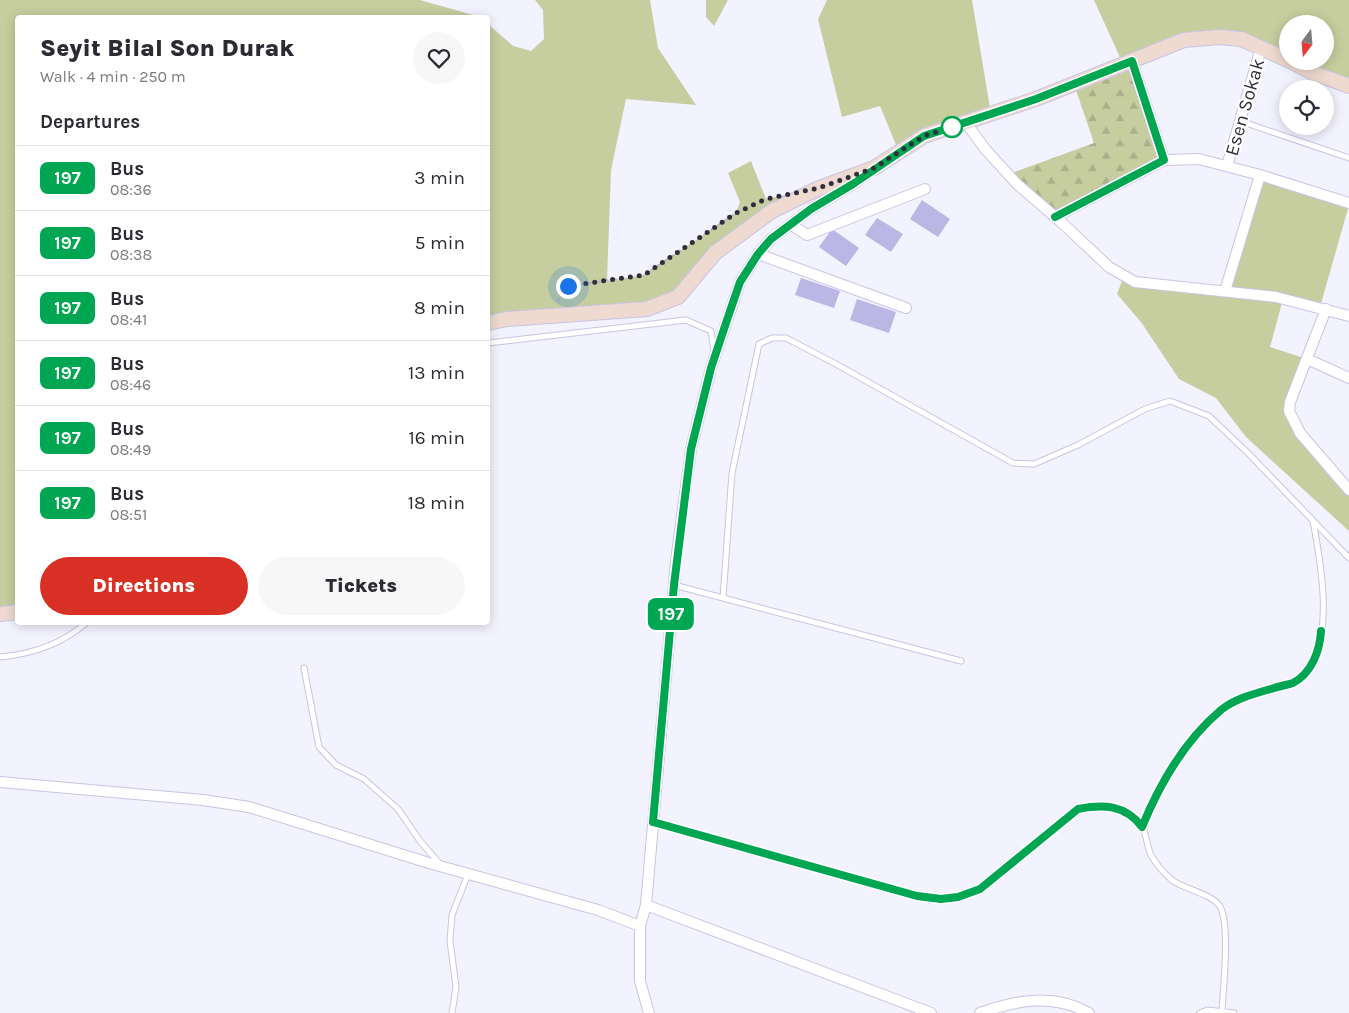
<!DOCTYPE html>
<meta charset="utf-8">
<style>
:root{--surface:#fff;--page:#f7f7f7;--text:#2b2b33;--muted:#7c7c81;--line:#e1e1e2;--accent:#d93025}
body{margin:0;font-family:Karla,sans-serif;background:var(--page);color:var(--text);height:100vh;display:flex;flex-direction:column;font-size:19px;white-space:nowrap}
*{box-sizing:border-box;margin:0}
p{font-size:16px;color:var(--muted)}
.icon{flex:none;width:28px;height:28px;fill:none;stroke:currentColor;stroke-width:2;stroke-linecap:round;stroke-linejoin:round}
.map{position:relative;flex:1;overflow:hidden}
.panel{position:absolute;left:15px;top:15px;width:475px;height:610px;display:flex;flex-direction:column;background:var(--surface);border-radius:5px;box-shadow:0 2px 12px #0003}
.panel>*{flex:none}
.badge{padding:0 10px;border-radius:8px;font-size:18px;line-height:32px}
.needle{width:32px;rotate:196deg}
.controls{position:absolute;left:1279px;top:15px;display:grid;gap:10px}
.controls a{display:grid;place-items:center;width:55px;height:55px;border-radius:50%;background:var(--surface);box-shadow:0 2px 12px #0003;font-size:25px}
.you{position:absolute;width:25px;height:25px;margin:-12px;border:4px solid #fff;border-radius:50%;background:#1a73e8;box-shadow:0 0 0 8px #1a73e833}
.map>.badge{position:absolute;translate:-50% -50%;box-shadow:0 0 0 2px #fff}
h2{padding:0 25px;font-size:19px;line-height:45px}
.round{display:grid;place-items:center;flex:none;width:52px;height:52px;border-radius:26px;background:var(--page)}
.overview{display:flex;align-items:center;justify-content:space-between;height:85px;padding:0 25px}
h1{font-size:24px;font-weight:800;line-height:38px}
.cta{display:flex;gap:10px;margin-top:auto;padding:10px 25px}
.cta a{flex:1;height:58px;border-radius:30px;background:var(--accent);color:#fff;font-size:20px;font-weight:800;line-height:58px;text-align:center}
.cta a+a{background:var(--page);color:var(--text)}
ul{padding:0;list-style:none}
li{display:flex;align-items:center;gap:15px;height:65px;padding:0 25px;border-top:1px solid var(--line)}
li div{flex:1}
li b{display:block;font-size:19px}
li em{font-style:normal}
li .badge{min-width:55px;font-weight:700;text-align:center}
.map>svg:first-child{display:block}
</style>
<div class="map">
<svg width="1349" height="1013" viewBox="0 0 1349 1013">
<defs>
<pattern id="forest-firs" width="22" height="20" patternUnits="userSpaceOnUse" patternTransform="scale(1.25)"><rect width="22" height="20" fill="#c6ce9f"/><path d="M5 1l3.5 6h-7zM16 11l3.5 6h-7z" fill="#aab18a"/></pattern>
</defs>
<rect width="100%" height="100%" fill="#f3f2ff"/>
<path fill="#c6ce9f" d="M0,0H420L480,17L18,18V612L0,614Z
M535,0H650L658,48L696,105L626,99L611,170L607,281L644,275L736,213L740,202L728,173L751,161L766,199L819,188L772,211L688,285L647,309L488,323V24L513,46L531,51L544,39L543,10Z
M706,0H728L714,26L706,17Z
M827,0H972L991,114L899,152L880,106L842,117L818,19Z
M1094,0H1349V86L1290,61H1325V24H1288L1287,60L1219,37L1123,64Z
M1260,175L1349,205L1320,307L1283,299L1270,347L1307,359L1290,401L1302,436L1349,483V531L1246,437L1216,398L1179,379L1141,322L1117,294L1124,276L1225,291Z"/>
<path fill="url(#forest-firs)" d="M1132,61L1164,160L1055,217L1009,174L1094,143L1074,84Z"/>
<path fill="#bcb6e5" d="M922,200L950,219L938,237L910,219Z
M877,218L903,234L891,252L865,235Z
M832,229L859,248L846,266L819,247Z
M801,278L840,291L834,308L795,295Z
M857,299L896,312L889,333L850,320Z"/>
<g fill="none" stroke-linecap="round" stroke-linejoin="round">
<defs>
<path id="lane" d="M1240,121L1349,158
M488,343L686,320L711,331L714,351
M674,585L961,661
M723,598L732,473L759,344L772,338H786L834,363L1013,463L1034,464L1078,445L1145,409L1170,401L1209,416L1248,453L1349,558
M0,657C32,654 63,644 87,622
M304,668L319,747L336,765L364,779L398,809L420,841L439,863
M653,822L917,897L941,899L959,897L980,889L1078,809C1084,808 1091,806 1097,806C1114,805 1135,812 1143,828C1147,837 1147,848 1152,857C1157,865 1165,874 1172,880C1183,889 1210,893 1219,905C1231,920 1223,991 1222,1011
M1142,827C1158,788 1177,754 1207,725C1212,720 1217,713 1223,709C1237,699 1255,693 1272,688C1279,687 1288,686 1294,682C1339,656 1321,563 1313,521
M452,1013L456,987L450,941L452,915L468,874
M1200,1013L1207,1010L1234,1013"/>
<path id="street" d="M1132,61L1164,160
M966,123L986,150L1017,184L1060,221L1109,267L1135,282L1276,297L1349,316
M1227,166L1261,48
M1055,217L1164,160L1199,159L1260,175L1349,203
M790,224L807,235L925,189
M758,254L906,308
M1225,291L1260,175
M1326,309L1290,402L1289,411L1300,433L1349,490
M1307,359L1349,378
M0,782L203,800L249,807L429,863L598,910L640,926
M646,905L931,1013
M649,1013L640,981V926L646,905L676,561L691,449L711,368L740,282L758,254L771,239L811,209L853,184L867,174
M980,1013C1017,1000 1053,993 1089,1013"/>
<path id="secondary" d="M1290,61L1313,73L1349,86
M488,323L507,319L647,309L678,297L715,253L772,211L819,188L874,168L924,136L1036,99L1184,40L1219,37L1241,39L1288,60
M0,614L18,612"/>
</defs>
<use href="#lane" stroke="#c8c4e4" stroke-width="7"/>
<use href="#street" stroke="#c8c4e4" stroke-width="12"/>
<use href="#secondary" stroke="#c8c4e4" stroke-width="16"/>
<path stroke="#b4b3c0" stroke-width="2" stroke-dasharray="4 4" stroke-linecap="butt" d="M558,302L561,293L569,286L644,275L736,213L766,199"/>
<use href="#lane" stroke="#fff" stroke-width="5"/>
<use href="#street" stroke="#fff" stroke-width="10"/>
<use href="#secondary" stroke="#eedad0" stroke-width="14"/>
</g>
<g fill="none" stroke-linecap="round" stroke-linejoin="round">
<defs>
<path id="line" d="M1055,217L1164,160L1132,61L1036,99L924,136L853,184L811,209L771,239L758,254L740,282L728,317L711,368L691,449L674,585L653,822L917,896L941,899L958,897L980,889L1078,809C1104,804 1126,805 1142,827C1160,783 1184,741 1221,710C1236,698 1257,693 1274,688C1280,686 1287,685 1293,683C1312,673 1320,650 1321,631"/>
</defs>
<use href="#line" stroke="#fff" stroke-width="11"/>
<use href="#line" stroke="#00a651" stroke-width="8"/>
<path stroke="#302e3b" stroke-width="5" stroke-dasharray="0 9" d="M568,286L644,275L736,213L766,199L819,188L874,168L924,136L952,127"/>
</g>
<circle fill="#fff" stroke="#00a651" stroke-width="2.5" cx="952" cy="127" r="10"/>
<g text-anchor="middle" stroke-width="4.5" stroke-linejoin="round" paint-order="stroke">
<g font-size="19" fill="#302e3b" stroke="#fff">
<text transform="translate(1244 107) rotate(-74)" y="7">Esen Sokak</text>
</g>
</g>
</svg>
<div class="controls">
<a><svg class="needle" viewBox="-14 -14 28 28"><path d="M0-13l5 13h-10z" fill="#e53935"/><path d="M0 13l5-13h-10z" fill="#7c7c81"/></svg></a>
<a><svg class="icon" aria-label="locate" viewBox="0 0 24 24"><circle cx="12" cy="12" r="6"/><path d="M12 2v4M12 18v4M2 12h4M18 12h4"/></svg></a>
</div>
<div class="you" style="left:568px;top:286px"></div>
<b class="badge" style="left:671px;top:614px;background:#00a651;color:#fff">197</b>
<section class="panel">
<div class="overview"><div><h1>Seyit Bilal Son Durak</h1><p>Walk · 4 min · 250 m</p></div><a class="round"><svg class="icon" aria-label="heart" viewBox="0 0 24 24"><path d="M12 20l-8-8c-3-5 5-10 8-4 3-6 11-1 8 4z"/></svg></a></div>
<h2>Departures</h2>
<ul>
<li><span class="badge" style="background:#00a651;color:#fff">197</span><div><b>Bus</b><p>08:36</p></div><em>3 min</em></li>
<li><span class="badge" style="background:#00a651;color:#fff">197</span><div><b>Bus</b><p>08:38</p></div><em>5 min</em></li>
<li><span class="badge" style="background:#00a651;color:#fff">197</span><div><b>Bus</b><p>08:41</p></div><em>8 min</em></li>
<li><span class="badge" style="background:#00a651;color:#fff">197</span><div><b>Bus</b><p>08:46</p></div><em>13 min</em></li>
<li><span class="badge" style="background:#00a651;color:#fff">197</span><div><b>Bus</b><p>08:49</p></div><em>16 min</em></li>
<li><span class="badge" style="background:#00a651;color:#fff">197</span><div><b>Bus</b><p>08:51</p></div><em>18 min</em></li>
</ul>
<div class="cta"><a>Directions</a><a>Tickets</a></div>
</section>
</div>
